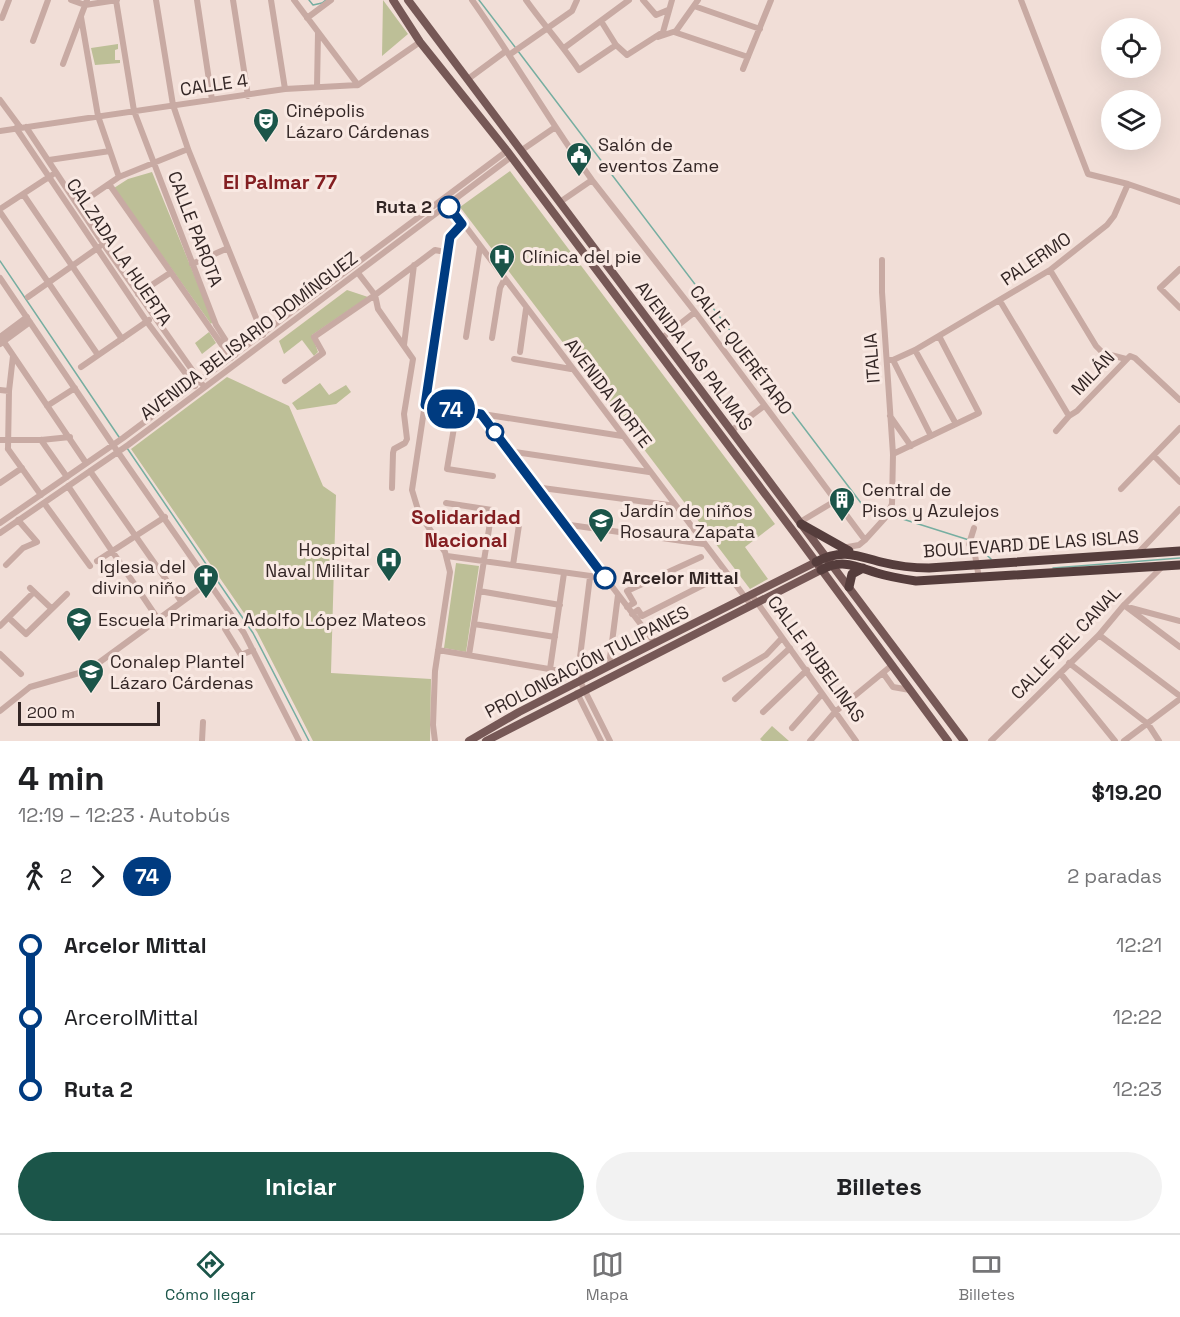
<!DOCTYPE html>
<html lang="es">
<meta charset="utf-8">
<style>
:root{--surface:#fff;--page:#f2f2f2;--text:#202124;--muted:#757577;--line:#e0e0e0;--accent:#1b5549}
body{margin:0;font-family:"Space Grotesk",sans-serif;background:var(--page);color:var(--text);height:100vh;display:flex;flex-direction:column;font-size:22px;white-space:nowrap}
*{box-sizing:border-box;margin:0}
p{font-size:20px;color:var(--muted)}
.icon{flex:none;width:33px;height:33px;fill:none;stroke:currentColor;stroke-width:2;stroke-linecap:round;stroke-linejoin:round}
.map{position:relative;height:741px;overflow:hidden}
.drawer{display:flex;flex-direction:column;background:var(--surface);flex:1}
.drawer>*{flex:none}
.badge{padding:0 12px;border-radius:20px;font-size:21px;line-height:39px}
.tools{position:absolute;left:1101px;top:18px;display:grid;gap:12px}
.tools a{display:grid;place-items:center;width:60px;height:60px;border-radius:50%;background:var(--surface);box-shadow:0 6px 24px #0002;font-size:30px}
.scale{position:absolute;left:18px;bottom:15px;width:142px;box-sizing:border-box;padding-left:6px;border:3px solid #332625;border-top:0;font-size:16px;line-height:21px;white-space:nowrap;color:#332625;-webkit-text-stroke:4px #f9e9e3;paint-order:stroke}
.map>.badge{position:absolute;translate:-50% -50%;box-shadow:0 0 0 3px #fff}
.legs{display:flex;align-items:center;gap:9px;height:66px;padding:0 18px;font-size:20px}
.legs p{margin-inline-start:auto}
.summary{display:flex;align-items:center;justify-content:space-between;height:102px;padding:0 18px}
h1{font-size:33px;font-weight:800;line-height:45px}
.button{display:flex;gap:12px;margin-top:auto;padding:12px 18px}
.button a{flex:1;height:69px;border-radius:36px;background:var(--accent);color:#fff;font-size:24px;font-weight:800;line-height:69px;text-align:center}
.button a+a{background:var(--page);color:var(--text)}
ul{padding:0 18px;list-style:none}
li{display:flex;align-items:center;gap:21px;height:72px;font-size:22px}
li i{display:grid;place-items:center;width:9px;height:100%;margin:0 8px;background:currentColor}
li i::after{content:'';width:15px;height:15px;margin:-8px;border:4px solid;border-radius:50%;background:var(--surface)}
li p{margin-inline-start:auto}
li:first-child i{background:linear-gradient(#0000 50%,currentColor 0)}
li:last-child i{background:linear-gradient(currentColor 50%,#0000 0)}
.menu{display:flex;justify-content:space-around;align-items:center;height:84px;border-top:2px solid var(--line);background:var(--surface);font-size:16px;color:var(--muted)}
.menu a{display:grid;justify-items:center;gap:3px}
.menu .selected{color:var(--accent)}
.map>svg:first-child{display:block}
</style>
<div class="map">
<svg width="1180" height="741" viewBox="0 0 1180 741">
<rect width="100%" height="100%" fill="#f1ded7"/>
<path fill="#bdbf97" d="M383,0L408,34L382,56Z
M118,44V49L115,50V60H120V63L95,65L91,48Z
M510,171L775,524L745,547L768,579L750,589L460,207Z
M152,172L213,321L211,324L114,188L128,179Z
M347,290L368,297L312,335L318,352L314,356L302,340L284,354L279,341Z
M209,332L216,343L202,354L195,343Z
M227,377L289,406L323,486L336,495L331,673L431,679L430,741H313L257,632L131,449Z
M320,383L329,395L346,385L351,392L336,404L297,410L292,403Z
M456,563L479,566L466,652L444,648Z
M772,726L789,741H762L760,739Z"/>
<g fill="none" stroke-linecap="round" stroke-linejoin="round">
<path stroke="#76aea1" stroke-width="1.5" d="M309,0L313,5L322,3L326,0
M479,0L515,47
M518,51L864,507L886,514
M0,261L119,437
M127,448L253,633L309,741
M890,515L969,540
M973,542L991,559
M1053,568L1180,558"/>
<path stroke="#c8aaa3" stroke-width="6" d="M71,0L85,5L117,0
M116,0L134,111L216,325L235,355
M156,0L173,105L188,149L263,335
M197,0L212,100
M233,0L248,96
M271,0L285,89
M294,0L358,85
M472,0C514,59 549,121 592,180
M526,0C543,24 563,46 579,70L616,45L627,55L663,32L672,0
M643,0L656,15L668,10
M1021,0L1088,174L1128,184L1180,202
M694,6L760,29
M81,17L98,116L119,177
M2,18L9,0
M307,18L331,0
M601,21L616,45
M674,32L748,57
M658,37L676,31L698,0
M33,41L48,0
M564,48L629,0
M509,55L572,11L577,0
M63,64L87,0
M743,69L771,0
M468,79L506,51
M317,87L318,33
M0,100L20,127
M26,127L104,245L202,384
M16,128L147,322L195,386
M0,131L285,89L358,85L420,42
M522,150L554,128
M49,160L110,151
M109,184L231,358
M23,194L122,339
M560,202L592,180L695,312L865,540
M448,203L751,605
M78,205L119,177L188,149
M0,209L52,175
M0,212L98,355
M192,264L228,248
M1180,269L1160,288L1180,308
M1050,270L1096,346L1103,353L1126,359
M358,273L375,295L378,309L413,359L404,414L407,439L405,443L394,449L393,453L392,488
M0,278L113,445L244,633L299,741
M138,294L170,273
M28,297L99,247
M1000,301L1069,416
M0,337L27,317
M466,337L480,247
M492,338L500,288L504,280
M662,338L695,312
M4,342L86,463
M0,344L30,322
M404,345L414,265
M915,350L956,424
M520,352L526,309
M514,359L571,369
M887,360H893L915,350L1050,270L1107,225L1114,216L1128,184
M893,360L931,436
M81,367L149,320
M285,381L323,353L314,337L375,295L435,250L440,251
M0,390L9,391
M425,405L622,436
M47,406L75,388
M457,410L447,469L493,476
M481,414L655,643
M890,416L911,446
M731,431L764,406
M1056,431L1069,416L1077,411L1130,356L1135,358L1180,400
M0,440H41L70,437
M41,440L67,477
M8,449L9,391L13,356
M8,449L41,495
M508,451L649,472
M893,454L979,413L939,336
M1154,456L1180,482
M90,471L181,601
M0,483L22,468
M68,486L158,619
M535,487L676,506
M1121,489L1180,428
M44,503L90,566
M446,503L492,510L469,655
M491,518L519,525L513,565
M800,522L835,501
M0,523L123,438L507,151
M563,524L704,544
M974,528L969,544L975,555L979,578
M0,533L128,445L511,157
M842,548L859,545L865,540L885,518L892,504L893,454L882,292V260
M1137,554L1180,509
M447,556L605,578
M97,561L165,517
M6,565L23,548L37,542L18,520
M30,588L51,608
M479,591L560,605
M751,594L856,741
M1124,605L1180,647
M627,607L634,603L627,591L701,557
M1131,608L1180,621
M632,614L638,610L642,616L719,577
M9,618L26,634L67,594
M236,621L225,629L241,655L253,650
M474,624L555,637
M0,626L34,592
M1099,635L1180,696
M438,650L590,676
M0,654L21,674
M1069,663L1148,724L1159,741
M609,666L618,595
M550,669L564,573
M578,673L590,577
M883,673L893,687L910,690
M1060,673L1115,741
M725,679L766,655L782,638
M580,681L610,741
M577,693L601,741
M735,699L790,648
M0,711L30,687L79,673L93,667L209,582
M763,712L807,670
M792,728L822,694
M202,741L203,722
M435,741L433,725L435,671L450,572L445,552L419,513L412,490L450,237L462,224
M810,741L835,712L891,666
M991,741L1099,635L1124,605L1163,566
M1124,741L1180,699"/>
<path stroke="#765856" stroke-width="8" d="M393,0L420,42L507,151L796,535L948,741
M408,0L964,741
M469,741L519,712L609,666L816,562
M486,741L821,570"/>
<path stroke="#553d3c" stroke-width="9" d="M801,524L849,551
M816,562C841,549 855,555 881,562C897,566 913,568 929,568L1180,551
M821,570C842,558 857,567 877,573C890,577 903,579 916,581L1180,565
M849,587L852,574L863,568"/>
</g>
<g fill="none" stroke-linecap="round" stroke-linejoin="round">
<defs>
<path id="line-1" d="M449,207L462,224L450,237L425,405L481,414L605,578"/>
</defs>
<use href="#line-1" stroke="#fff" stroke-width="14"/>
<use href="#line-1" stroke="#003b80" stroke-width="9"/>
</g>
<defs>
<symbol id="theatre-pin" viewBox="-11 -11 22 30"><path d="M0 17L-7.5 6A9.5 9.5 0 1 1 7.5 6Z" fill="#1b5549" stroke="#f9e9e3"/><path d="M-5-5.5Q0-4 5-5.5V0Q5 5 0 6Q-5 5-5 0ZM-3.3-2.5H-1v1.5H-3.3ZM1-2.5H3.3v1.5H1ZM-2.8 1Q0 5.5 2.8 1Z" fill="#fff"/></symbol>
<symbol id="civic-pin" viewBox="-11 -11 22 30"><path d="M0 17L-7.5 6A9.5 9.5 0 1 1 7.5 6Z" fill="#1b5549" stroke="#f9e9e3"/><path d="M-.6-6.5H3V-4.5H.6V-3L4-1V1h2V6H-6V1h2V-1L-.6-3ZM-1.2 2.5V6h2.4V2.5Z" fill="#fff"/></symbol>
<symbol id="hospital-pin" viewBox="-11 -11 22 30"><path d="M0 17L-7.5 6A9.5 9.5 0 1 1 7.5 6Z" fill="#1b5549" stroke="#f9e9e3"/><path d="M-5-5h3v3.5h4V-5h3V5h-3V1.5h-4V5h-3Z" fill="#fff"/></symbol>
<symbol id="building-pin" viewBox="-11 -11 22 30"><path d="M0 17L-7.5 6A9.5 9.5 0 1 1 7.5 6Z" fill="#1b5549" stroke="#f9e9e3"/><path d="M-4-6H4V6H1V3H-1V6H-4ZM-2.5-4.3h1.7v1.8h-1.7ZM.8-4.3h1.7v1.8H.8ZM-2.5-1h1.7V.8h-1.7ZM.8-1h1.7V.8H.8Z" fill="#fff"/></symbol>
<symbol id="school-pin" viewBox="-11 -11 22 30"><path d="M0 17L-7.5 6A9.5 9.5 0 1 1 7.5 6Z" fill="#1b5549" stroke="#f9e9e3"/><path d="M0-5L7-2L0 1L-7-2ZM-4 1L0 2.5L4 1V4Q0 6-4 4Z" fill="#fff"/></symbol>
<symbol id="church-pin" viewBox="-11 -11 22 30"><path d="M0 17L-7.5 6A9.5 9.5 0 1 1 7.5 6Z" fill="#1b5549" stroke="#f9e9e3"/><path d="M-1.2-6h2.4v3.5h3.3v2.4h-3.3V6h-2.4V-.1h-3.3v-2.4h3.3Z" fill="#fff"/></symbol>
</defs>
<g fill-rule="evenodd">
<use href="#theatre-pin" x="251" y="106" width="30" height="40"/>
<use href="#civic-pin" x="564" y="140" width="30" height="40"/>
<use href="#hospital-pin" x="487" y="242" width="30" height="40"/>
<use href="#building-pin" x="827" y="485" width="30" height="40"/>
<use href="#school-pin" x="586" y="506" width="30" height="40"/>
<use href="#hospital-pin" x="374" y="545" width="30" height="40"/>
<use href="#church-pin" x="191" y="562" width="30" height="40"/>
<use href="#school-pin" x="64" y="605" width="30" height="40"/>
<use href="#school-pin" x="76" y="657" width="30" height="40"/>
</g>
<g fill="#fff" stroke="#003b80" stroke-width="3">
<circle cx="449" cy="207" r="10"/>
<circle cx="495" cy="432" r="8"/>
<circle cx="605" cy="578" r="10"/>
</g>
<g text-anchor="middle" stroke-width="6" stroke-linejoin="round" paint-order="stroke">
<g font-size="18" fill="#332625" stroke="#f9e9e3">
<text transform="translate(214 85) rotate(-8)" y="6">CALLE 4</text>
<text transform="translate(195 229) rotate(69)" y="6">CALLE PAROTA</text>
<text transform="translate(119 252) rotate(56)" y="6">CALZADA LA HUERTA</text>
<text transform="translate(1036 259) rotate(-34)" y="6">PALERMO</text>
<text transform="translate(249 336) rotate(-37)" y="6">AVENIDA BELISARIO DOMÍNGUEZ</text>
<text transform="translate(741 350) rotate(53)" y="6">CALLE QUERÉTARO</text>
<text transform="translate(694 356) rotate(53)" y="6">AVENIDA LAS PALMAS</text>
<text transform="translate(872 358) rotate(-94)" y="6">ITALIA</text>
<text transform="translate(1093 373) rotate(-46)" y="6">MILÁN</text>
<text transform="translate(608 393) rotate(53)" y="6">AVENIDA NORTE</text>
<text transform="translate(1031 544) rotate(-4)" y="6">BOULEVARD DE LAS ISLAS</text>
<text transform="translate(1066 643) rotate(-46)" y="6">CALLE DEL CANAL</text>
<text transform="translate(816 659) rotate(54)" y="6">CALLE RUBELINAS</text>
<text transform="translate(587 662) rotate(-27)" y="6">PROLONGACIÓN TULIPANES</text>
</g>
<g font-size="18" fill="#332625" stroke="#f9e9e3" text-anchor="start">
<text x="286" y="117">Cinépolis<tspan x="286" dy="21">Lázaro Cárdenas</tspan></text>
<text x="598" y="151">Salón de<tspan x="598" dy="21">eventos Zame</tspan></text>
<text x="522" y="263">Clínica del pie</text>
<text x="862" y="496">Central de<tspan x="862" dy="21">Pisos y Azulejos</tspan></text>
<text x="620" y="517">Jardín de niños<tspan x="620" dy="21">Rosaura Zapata</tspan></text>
<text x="370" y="556" text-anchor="end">Hospital<tspan x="370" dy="21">Naval Militar</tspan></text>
<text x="186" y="573" text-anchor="end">Iglesia del<tspan x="186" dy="21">divino niño</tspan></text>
<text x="98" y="626">Escuela Primaria Adolfo López Mateos</text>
<text x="110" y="668">Conalep Plantel<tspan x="110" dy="21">Lázaro Cárdenas</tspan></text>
</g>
<g font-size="18" font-weight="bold" fill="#332625" stroke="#f9e9e3" text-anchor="end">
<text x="432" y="213">Ruta 2</text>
<text x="622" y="584" text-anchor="start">Arcelor Mittal</text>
</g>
<g font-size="20" font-weight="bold" fill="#831e21" stroke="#f9e9e3">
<text x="280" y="189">El Palmar 77</text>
<text x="466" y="524">Solidaridad<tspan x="466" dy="23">Nacional</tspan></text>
</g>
</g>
</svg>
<div class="tools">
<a><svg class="icon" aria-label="locate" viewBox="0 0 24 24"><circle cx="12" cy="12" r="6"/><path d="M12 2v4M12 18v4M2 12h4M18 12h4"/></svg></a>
<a><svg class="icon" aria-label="layers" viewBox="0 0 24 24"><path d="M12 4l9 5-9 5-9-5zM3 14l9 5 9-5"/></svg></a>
</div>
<div class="scale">200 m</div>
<b class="badge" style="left:451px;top:409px;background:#003b80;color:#fff">74</b>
</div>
<section class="drawer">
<div class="summary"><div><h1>4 min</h1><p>12:19 – 12:23 · Autobús</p></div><b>$19.20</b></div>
<div class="legs"><svg class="icon" aria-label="walk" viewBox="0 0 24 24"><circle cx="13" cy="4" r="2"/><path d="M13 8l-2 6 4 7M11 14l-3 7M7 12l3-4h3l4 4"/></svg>2<svg class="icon" aria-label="forward" viewBox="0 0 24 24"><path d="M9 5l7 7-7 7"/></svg><b class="badge" style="background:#003b80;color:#fff">74</b><p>2 paradas</p></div>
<ul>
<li><i style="color:#003b80"></i><b>Arcelor Mittal</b><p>12:21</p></li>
<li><i style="color:#003b80"></i><span>ArcerolMittal</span><p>12:22</p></li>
<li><i style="color:#003b80"></i><b>Ruta 2</b><p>12:23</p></li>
</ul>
<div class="button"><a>Iniciar</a><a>Billetes</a></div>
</section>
<nav class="menu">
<a class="selected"><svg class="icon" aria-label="directions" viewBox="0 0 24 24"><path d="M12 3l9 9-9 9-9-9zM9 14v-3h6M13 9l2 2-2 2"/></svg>Cómo llegar</a>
<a><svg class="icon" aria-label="map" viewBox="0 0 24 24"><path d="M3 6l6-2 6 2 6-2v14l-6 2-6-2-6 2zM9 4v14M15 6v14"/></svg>Mapa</a>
<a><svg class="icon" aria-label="tickets" viewBox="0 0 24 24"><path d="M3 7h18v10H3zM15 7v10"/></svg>Billetes</a>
</nav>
